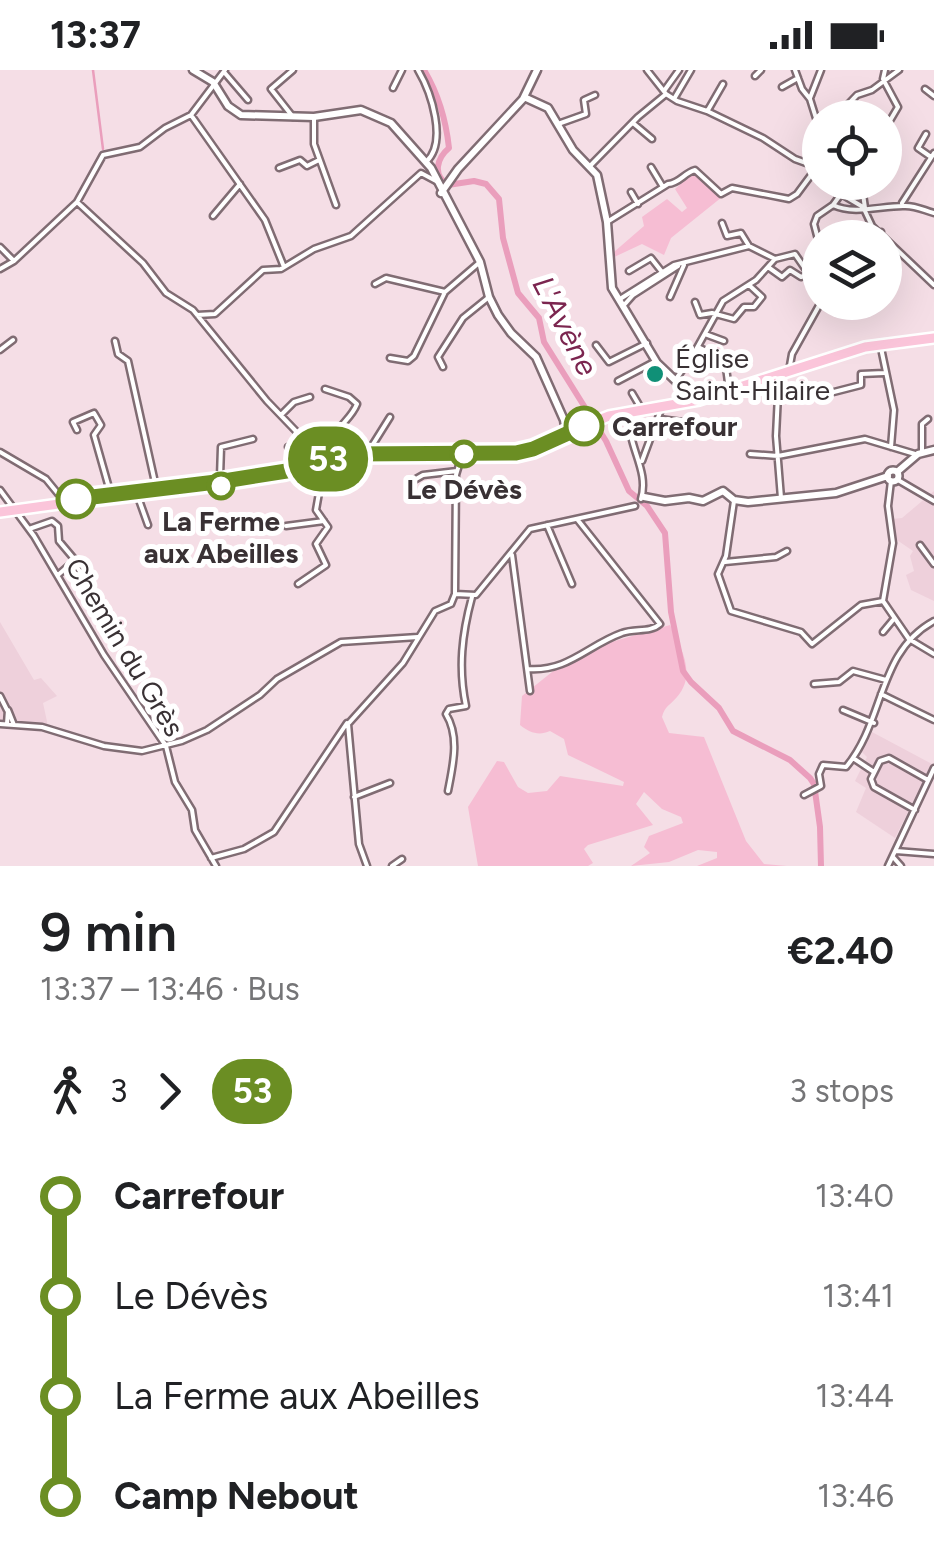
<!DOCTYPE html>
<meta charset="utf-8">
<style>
:root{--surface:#fff;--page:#f6f6f6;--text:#202124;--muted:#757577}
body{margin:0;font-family:Figtree,sans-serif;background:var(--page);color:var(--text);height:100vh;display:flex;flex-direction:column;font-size:38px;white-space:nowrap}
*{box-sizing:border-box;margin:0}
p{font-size:32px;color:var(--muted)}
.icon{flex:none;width:55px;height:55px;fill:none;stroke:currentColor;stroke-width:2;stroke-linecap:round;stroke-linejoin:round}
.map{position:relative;height:796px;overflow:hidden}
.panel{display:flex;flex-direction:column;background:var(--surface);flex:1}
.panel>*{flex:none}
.badge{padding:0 20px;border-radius:32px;font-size:35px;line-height:65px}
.controls{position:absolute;left:802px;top:30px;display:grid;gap:20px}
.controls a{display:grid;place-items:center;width:100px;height:100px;border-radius:50%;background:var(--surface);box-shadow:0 10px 40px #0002;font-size:50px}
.map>.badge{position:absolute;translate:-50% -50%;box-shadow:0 0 0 5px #fff}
.legs{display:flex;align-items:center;gap:15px;height:110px;padding:0 40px;font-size:32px}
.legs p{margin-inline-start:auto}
.overview{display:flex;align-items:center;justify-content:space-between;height:170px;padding:0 40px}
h1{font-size:55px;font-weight:600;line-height:75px}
ul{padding:0 40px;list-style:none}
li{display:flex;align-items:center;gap:35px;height:100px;font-size:38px}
li i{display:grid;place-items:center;width:15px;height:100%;margin:0 12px;background:currentColor}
li i::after{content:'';width:25px;height:25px;margin:-12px;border:8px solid;border-radius:50%;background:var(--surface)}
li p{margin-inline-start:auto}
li:first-child i{background:linear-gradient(#0000 50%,currentColor 0)}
li:last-child i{background:linear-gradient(currentColor 50%,#0000 0)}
.status{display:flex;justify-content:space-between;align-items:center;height:70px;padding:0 50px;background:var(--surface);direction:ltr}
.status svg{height:28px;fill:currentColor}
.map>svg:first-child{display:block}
</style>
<div class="status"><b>13:37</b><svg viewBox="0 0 49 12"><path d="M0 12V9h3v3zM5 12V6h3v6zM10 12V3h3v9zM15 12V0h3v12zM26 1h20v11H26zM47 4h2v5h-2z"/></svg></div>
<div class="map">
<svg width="934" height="796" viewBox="0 0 934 796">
<rect width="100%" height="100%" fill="#f5dee6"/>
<path fill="#eed0db" d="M934,421V531L911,520L906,505L914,501L910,486L913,481L894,468L891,449L902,448Z
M0,552L34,610L41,608L57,626L43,633L48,656L0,653Z
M872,662L932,694L895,768L856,742L866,718L855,711L867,687L861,681Z"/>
<path fill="#f6bdd3" d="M695,101L722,127L671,168L664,185L642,174L610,189V180L614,182L644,156L642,147L667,129L682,142L687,138L675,119Z
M670,555C681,578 697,604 677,627C669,636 665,636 662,647L669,663L704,667L746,771L764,794L787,796H697L717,788V782L698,780L669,792L631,796L650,783L644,777L649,766L683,753L681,747L662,739L644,722L636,734L653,755L588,775L584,779L593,793L588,796H478L468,737L497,691L504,692L518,717L528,723L547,721L560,706L623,716L624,712L568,685L564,669L550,661C539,666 530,663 520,655L522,626L577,582Z"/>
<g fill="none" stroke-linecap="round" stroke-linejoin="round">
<path stroke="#ea9ebc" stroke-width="2.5" d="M93,0L103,79"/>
<path stroke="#ea9ebc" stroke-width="6" d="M424,0C438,23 446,51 449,78C437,88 432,105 448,115L474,111L486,114L499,129L503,168L518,223L539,248L544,272L606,371L629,421L647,436L665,463L671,542L683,601L691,612L719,638L733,661L790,690L810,708L814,714L820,757L821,796"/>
<defs>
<path id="minor" d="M418,0C431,22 448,72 426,92
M647,0L666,24L677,31L707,41L763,68L795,89L820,98
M795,0L802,19L810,29L820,61
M885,0L883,9L898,37L888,54
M224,2L248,30
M755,6L761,0
M782,17L798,8
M393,18L402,0
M925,19L934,26
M664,21L679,0
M810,28L821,0
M674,29L691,0
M708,40L723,14
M191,45L265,150L284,197
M293,47L271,19L293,0
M314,47V74L336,135
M835,48L857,25L872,20L899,0
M633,53L652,69
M558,54L586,44L584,30L595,25
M926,64L918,78L931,87
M590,96L638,47L666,24
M651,97L663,117
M279,98L300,90L307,96L319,90
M845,112L863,124L865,138
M631,122L638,134
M77,132L143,193L166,223L193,240L267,331L317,383L326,385L367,378L371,383
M902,133L934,83
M833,135C854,145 880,136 903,136C915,135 923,140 934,143
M833,135L841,124L863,137
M864,139L872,156L934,215
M213,146L240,114
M607,152L668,114C680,113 684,103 695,100L721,124L732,118L789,129L797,124L817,97
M722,153L727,166L741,163L749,176
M866,168L881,162
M0,177L14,191
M820,177L814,154L817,146L833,135
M820,179L815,213L820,227
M768,197L782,207L790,200L801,207L810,204
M0,199L14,191L77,132L103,85L140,77L165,58L191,45L225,0
M629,201L651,188L662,202
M375,214L386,208L445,222
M670,227L684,195
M620,229L674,195L749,176L775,189
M695,232L700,245L712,243L734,249L744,237H754L762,227L749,215
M625,234L633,225L678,196
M197,245L215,244L263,200L281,199L314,179L351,166L421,103L436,111
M705,264L724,271
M115,271L118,284L128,291L156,417
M596,275L609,292L647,273
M698,277L725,290L729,320
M881,278L894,340L891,377
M0,280L13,270
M390,288L408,291L414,286L445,222L480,192
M694,295L718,286
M443,297L438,287L463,248L489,227
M789,301L792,284L821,232
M779,304L776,366L781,428
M676,309L693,285L723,231L756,210L775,189L795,184L815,213
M618,311L656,291
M325,319L349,327L357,334C349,354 330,357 334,383
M632,323L642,340
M826,324L861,315V304L884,303
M281,345L294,332L310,327
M630,346C626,375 650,400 641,429
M660,349L690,353
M77,360L73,352L94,343L101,355L94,365L111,425
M288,377L314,379
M370,379L390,347
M0,382L46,409L64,431
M922,383V354L928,349
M750,384L778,386L865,369L915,384
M642,391L662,337
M220,407L221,377L253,369
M270,409C291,407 308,400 319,423L316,440L328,457L316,474L326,495L298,514
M898,410L934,431
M891,411L888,436L893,473L883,531L909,569L934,584
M409,413L423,405L457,401
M0,420L34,466L104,585L166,676L175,712L192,740L195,760L216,796
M138,427L148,455
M734,431L726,486L718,504L731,541L801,562L812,574L861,535L883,531
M547,455L572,514
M286,456L324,451
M29,459L52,451L58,456L59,471L75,490L58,505
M920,475L934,494
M512,485L530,621
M725,492L776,487L787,481
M75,494L89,515
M455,524L476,525L530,459L635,436
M455,524L456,405L462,385
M883,562L893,550
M528,599C568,602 588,575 622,563C635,558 650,563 660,554L577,449
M814,614L839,612L853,601L886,610
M881,624L934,650
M0,626L7,640
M843,640L874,653
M0,654L42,657L104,676L142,681L182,671L207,660L260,625L277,609L341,572L418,567
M7,654L8,640L14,655
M853,688L874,702
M448,721C453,695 460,667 446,644L449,639L466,636C458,598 462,564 472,527
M804,725L821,716L819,704L823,695L846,697C885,651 877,582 934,551
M354,727L390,713
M915,740L874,717L871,709L880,691L889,688L928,710
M896,781L934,784
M893,787L901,796
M211,788L244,779L274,762L347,653
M367,796L359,774L348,654L403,593L435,541L451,534L455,524
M392,796L402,789
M888,796L934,698"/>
<path id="tertiary" d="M193,0L213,12L228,36L241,45L314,47L361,40L391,53L431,98L480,192L489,227L498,245L511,263L536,287L564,350L566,363
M524,27L548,38L573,80L597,105L607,152L612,218L657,293L679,314L687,332
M441,123L458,99L523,29L537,0
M887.5 406a5.5 5.5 0 1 1 11 0a5.5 5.5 0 1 1-11 0Z
M897,402L918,384L934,380
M644,427L665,431L689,428L703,431L723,421L734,430L748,432L836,423L888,406"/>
<path id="primary" d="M0,442L271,405L350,384L515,383L609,346L699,330L865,277L934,268"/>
</defs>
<use href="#minor" stroke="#806c73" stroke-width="9"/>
<use href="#tertiary" stroke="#806c73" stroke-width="11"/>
<use href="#primary" stroke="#fff" stroke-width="14"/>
<use href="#minor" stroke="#fff" stroke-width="4"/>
<use href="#tertiary" stroke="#fff" stroke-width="6"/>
<use href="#primary" stroke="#fbc5da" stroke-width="9"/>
</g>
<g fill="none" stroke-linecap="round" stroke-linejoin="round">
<defs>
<path id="line-1" d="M76,429L216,412L221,416L224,411L293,400L350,384L516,383L533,379L584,356"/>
</defs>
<use href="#line-1" stroke="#fff" stroke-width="22"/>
<use href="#line-1" stroke="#6b8e23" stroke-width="15"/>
</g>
<circle fill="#109077" stroke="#fff" stroke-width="4" cx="655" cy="304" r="10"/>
<g fill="#fff" stroke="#6b8e23" stroke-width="5">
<circle cx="584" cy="356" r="18"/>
<circle cx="464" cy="384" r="12"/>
<circle cx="221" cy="416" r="12"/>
<circle cx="76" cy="429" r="18"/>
</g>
<g text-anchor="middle" stroke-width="10" stroke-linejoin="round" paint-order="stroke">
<g font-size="28" fill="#393134" stroke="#fff" text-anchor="start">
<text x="675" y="298">Église<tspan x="675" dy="32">Saint-Hilaire</tspan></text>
</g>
<g font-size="28" font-weight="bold" fill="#393134" stroke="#fff">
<text x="612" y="366" text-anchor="start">Carrefour</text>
<text x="464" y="429">Le Dévès</text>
<text x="221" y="461">La Ferme<tspan x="221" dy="32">aux Abeilles</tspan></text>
</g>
<g font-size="28" fill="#393134" stroke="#fff">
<text transform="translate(125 577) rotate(59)" y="10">Chemin du Grès</text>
</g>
<g font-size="30" font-style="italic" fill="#7b254f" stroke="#fff">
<text transform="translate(565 256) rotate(63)" y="10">L'Avène</text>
</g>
</g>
</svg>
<div class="controls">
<a><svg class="icon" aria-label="locate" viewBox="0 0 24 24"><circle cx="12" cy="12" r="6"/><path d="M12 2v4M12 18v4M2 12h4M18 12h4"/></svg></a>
<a><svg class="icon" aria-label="layers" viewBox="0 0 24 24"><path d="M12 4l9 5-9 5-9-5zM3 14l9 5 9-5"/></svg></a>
</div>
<b class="badge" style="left:328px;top:389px;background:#6b8e23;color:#fff">53</b>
</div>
<section class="panel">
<div class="overview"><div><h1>9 min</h1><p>13:37 – 13:46 · Bus</p></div><b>€2.40</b></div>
<div class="legs"><svg class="icon" aria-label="walk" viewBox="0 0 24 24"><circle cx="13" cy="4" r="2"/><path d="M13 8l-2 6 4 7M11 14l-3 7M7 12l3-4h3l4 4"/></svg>3<svg class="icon" aria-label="forward" viewBox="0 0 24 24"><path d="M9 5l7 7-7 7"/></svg><b class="badge" style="background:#6b8e23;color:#fff">53</b><p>3 stops</p></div>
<ul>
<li><i style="color:#6b8e23"></i><b>Carrefour</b><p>13:40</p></li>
<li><i style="color:#6b8e23"></i><span>Le Dévès</span><p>13:41</p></li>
<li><i style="color:#6b8e23"></i><span>La Ferme aux Abeilles</span><p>13:44</p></li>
<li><i style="color:#6b8e23"></i><b>Camp Nebout</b><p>13:46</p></li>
</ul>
</section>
